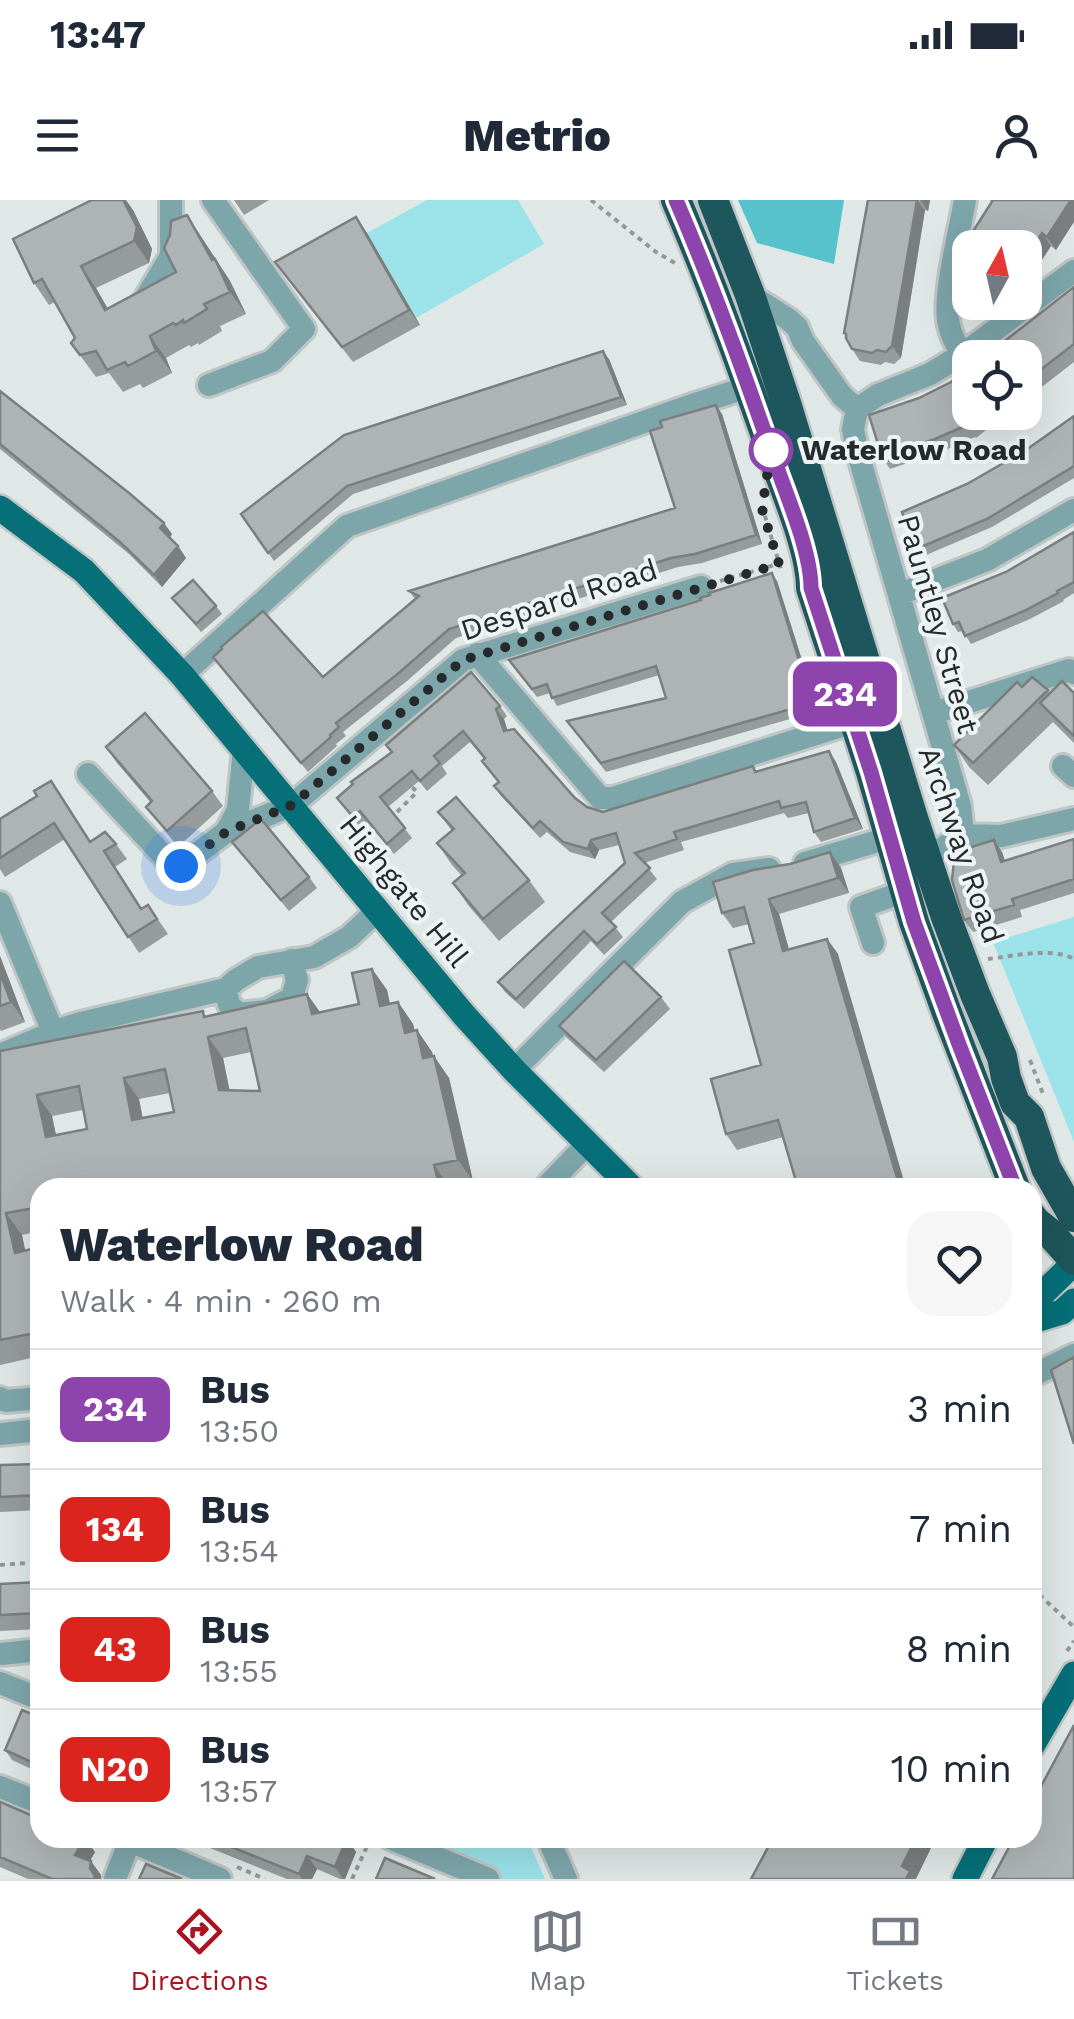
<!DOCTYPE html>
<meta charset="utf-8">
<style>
:root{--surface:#fff;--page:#f6f6f7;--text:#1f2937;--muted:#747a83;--line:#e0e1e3;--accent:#a91421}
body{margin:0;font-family:"Work Sans",sans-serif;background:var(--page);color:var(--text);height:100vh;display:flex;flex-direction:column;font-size:38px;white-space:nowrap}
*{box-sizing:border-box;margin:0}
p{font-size:32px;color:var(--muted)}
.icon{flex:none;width:55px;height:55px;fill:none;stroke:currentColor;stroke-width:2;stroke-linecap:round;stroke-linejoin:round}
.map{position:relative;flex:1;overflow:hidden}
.panel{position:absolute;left:30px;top:978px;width:1012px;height:670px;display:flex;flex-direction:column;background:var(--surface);border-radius:30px;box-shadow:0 10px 40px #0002}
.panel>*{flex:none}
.badge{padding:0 20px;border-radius:15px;font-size:35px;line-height:65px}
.needle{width:65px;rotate:8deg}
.fabs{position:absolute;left:952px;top:30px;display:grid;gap:20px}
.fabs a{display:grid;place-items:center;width:90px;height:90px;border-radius:20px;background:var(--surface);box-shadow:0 10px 40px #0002;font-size:50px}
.you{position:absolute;width:50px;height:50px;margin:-25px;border:8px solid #fff;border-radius:50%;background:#1a73e8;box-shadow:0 0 0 15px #1a73e833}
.map>.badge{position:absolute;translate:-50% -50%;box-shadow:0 0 0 5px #fff}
.round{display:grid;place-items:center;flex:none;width:105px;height:105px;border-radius:30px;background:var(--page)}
.headline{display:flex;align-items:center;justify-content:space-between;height:170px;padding:0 30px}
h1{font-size:48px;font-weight:800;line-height:75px}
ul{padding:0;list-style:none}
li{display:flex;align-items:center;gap:30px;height:120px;padding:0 30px;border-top:2px solid var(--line)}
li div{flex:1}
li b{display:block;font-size:38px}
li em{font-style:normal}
li .badge{min-width:110px;font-weight:700;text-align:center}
.status{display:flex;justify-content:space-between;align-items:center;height:70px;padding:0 50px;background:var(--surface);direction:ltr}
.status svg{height:28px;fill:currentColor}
header{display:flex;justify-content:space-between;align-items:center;height:130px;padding:0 30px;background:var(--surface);font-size:45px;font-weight:800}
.tabs{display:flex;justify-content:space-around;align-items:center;height:140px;border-top:2px solid var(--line);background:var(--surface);font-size:28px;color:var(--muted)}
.tabs a{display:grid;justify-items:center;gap:5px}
.tabs .selected{color:var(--accent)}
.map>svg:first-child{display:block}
</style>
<div class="status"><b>13:47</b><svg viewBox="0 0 49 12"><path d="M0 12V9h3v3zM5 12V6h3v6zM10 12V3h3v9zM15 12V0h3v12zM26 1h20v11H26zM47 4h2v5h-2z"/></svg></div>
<header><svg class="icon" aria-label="menu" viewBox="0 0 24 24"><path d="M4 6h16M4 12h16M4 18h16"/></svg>Metrio<svg class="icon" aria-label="person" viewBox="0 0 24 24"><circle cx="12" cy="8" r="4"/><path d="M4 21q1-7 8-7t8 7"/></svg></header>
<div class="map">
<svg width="1074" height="1679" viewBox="0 0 1074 1679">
<rect width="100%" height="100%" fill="#e0e7e7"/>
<path fill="#9be2e9" d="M427,0H518L544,44L416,118L367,33Z
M1074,717V942L993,742Z
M356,1638H527L545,1679H457Z"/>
<path fill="#57c1cc" d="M738,0H844L834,64L757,43Z"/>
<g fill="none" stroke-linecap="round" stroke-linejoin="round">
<defs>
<path id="minor" d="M750,95L788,119L797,127L803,141L842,196L857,209L853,229L857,250L960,606L963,635
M141,106L171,56V0
M963,154L1074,71
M209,185L272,161L304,129L213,0
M857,209L878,195L930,174L963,154C956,145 951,136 949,125C942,99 960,30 965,0
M900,394L987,360L1074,310
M477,454L600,598H613L854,522
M182,475L347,326L698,203L749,187
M934,513L1069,470L1074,473
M1063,566L1074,576
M88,574L172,665L181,666L226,632L292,605L463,460L701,387
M226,632L238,610L244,549
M925,652L941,649L963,635L1001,636L1074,619
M805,663L891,637
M0,703L53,832
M873,743L861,707L906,691
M226,789L229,805L239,814L267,811L292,798L297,780L292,760
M0,855L53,832L77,824L226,789L236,780L258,767L314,757L349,737L378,710
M514,870L682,702L733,674L769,669
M545,988L588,943
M1032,1176L1074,1155
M0,1198L6,1201L40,1198
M0,1234L40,1230
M0,1454L40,1450
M0,1483L40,1499
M0,1587L40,1603
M123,1638L220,1679
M390,1638L488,1679
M548,1638L566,1679
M115,1679L131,1638"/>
<path id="major" d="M0,308L84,371L182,475L464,815L514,870L632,988
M1032,1104L1074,1063
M1032,1121L1062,1112L1074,1101
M1032,1546L1074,1474
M965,1679L986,1638"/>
<path id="highway" d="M676,0C713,86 744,173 775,262C788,297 811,352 811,388L871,572L914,722L947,813L1015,988
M713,0L750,95L785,200L912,615L946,717L975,794L1002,857L1006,878L1015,903L1029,917L1046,968L1074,1017
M1032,1017L1036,1022L1051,1034L1074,1060"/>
</defs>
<use href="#minor" stroke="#bfc5c5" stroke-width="28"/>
<use href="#major" stroke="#bfc5c5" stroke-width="30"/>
<use href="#highway" stroke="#bfc5c5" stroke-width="35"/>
<path stroke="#939999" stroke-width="4" stroke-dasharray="5 5" stroke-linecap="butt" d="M591,0L656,52L675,63
M762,306L782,373
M720,381L778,364
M397,612L417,592L412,587
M988,759C1012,756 1053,747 1074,759
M1030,860L1043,894
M0,1365L40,1362
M1032,1388L1074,1427
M1032,1425L1035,1427L1037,1457
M1067,1451L1074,1441
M237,1667L265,1679
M352,1679L369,1642"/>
<use href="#minor" stroke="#7da6aa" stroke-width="22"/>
<use href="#major" stroke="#066f78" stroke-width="25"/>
<use href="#highway" stroke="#1d565c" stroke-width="30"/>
</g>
<path fill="#969b9c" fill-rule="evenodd" d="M234,0H269L244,15Z
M868,0H930L928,11L925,10L901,158L894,164L885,162L881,165L860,161L852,149L844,133Z
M990,0H1074L1056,50L1051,46L1028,81L1025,79V48L974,42L970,36L991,2Z
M133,10L152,49L149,63L96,88L108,109L176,72L187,15L230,81L246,114L220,126L222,131L199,145L198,143L191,147L189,145L166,158L172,173L143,188L140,184L123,192L109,173L96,177L71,143L75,138L55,102L49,105L34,83Z
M356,17L367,33L420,125L353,162L275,62Z
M1074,87V162L1025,200V158Z
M609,159L627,205L353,294L274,361L241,314Z
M0,191L172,334L170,338L178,346L186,358L162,387L129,354L0,249Z
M970,212H1009L976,238L975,237L943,251L890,269L882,257Z
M722,214L762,344L702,363L678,367L456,438L407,481L343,532L346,536L336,544L337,546L308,572L213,457L323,477L415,399L409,391L675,308Z
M1074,216V278L992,327L919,358L914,350L1026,250Z
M1074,332V393L1063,400L1064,401L1030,419L971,444L963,431L958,432L953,424L1006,372Z
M777,381L818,511L606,572L567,521L666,498L659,475L557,506L550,493L537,497L509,460Z
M172,398L216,406L222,414L201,432Z
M1048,490L1050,493H1074V543L1053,522L988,585L969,567L954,545Z
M500,506L507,516L504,519L507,530L575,598L587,607L603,612L829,551L836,562L863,629L821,642L814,632L809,613L788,618L784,613L681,642L684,650L644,663L657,679L611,722L623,737L604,755L591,741L524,809L505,792L498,782L625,663L619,645L599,650L595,659L570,652L547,632L540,638L501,596L494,586L498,582L482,561L484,559L470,542L442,566L447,574L427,591L419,581L388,607L412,638L394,654L367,622L360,627L337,598L391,553L386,545Z
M106,547L212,591L223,606L178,647L146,607L151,603L117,563Z
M61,596L90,642L116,644L127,659L115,667L142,709L148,705L168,734L139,753L65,639L5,677L0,669V619Z
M438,612L529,680L545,702L499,741L468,705L453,683L462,676L452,665L437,643L452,631Z
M1074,639V693L1020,710L1022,717L973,732L964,720L1002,652L1005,661Z
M232,642L309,677L317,688L289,711Z
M830,652L841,668L849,693L779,714L789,750L827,739L838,754L783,937L737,950L726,934L761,865L754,743L749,724L733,728L722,713L790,664Z
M0,756L25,822L1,831L0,829Z
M372,769L387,790L390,804L398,802L413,824L415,831L417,830L432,852L433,856L449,878L473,981L450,988H40V1031L22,1035L25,1050L40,1047V1156L0,1165V851L206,816L307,794L320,812L359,804ZM251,852L260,891L229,890L223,858ZM170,893L174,912L143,918L139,899ZM83,910L87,929L56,935L52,916Z
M661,797L670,809L604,872L567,838L559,826Z
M40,1264V1310L0,1312V1265Z
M40,1382V1429L0,1431V1384Z
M40,1517V1573L12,1560L5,1550Z
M0,1602L95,1652L90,1661L101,1675V1679H28L0,1667Z
M185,1638H345L356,1652L345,1679H340L317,1669L312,1679H287Z"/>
<path fill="#7a7e7f" d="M123,0H126L133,10L152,49L149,63L134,41Z
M917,0L925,10L901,158L892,146Z
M920,0H930L928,11Z
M1071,0H1074V22L1056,50L1047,37Z
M187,15L230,81L246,114L230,92Z
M356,17L367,33L420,125L409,110Z
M1042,33L1051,46L1028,81L1025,76V59Z
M81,66L96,88L121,132L105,110Z
M150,136L166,158L172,173L156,151Z
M603,151L609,159L627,205L621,197Z
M716,205L722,214L762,344L756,335Z
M164,323L172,334L168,340L160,328Z
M178,346L186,358L162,387L154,375Z
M772,373L777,381L818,511L812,503Z
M496,509L504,519L511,542L504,531Z
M829,551L836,562L863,629L855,618Z
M591,640L599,650L595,659L588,649Z
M994,640L1002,652L1009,674L1001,662Z
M830,652L841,668L849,693L838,678Z
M769,699L779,714L794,767L783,751Z
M827,739L838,754L906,988H900Z
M0,756L25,822L11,802L0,773Z
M372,769L387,790L395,828L380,806Z
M307,794L322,815L312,814Z
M398,802L413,824L420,854L405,833Z
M417,830L432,852L438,880L423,858Z
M208,837L223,858L234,912L219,890Z
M434,856L449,878L473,981L458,960Z
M124,878L139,899L147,942L132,920Z
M37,895L52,916L61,959L46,937Z
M434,965L450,988H443L438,980Z
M6,1013L22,1035L30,1074L15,1053Z
M85,1638L95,1652L85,1669L75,1655Z
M347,1638L356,1652L345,1679H343L335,1667Z
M916,1638H928L933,1644L916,1679H906L902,1666Z
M307,1656L317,1669L312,1679H302L299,1674Z
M91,1661L101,1675V1679H94L90,1668Z"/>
<path fill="#aeb4b5" stroke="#7a7e7f" stroke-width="2.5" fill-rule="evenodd" d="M92,0H123L137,27L134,41L81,66L105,110L176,72L164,48L170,35L171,21L187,15L212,60L215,59L230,92L204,104L207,109L184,123L183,120L176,125L173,123L150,136L156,151L128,166L125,162L107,170L96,151L80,155L71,143L75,138L42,79L34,83L13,39Z
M868,0H917L892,146L886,152L877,150L872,153L852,149L846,138V134L844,133Z
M993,0H1071L1047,37L1042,33L1025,59V48H970L975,40L970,36Z
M356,17L409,110L342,147L275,62Z
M1074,87V144L1025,182V158H983Z
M603,151L621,197L347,286L268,353L241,314L344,235Z
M970,167V212H986L968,226L967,225L935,239L882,257L869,215L919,198L951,182Z
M0,191L129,293L164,323L160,328L178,346L154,375L120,342L0,244Z
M716,205L756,335L695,354L671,358L449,429L400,472L336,523L339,527L330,535L331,537L301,563L213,457L222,449L221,447L263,411L323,477L419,396L409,391L675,308L650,231L662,227L660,221Z
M1074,216V266L987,319L914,350L902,312L967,284L1026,250Z
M1074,332V382L1057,391L1058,393L1024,411L965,436L959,422L953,424L942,398L1006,372Z
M772,373L812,503L601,563L567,521L666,498L656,466L552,498L547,484L532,489L509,460L701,400L700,398L710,395L709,393Z
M193,380L216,406L196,424L172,398Z
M471,472L500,506L496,509L504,531L514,529L575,598L587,607L603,612L753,566L755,572L829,551L855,618L814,632L806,602L781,608L779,601L674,632L677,639L635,653L650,668L602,713L616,727L597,744L584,731L516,799L498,782L625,663L616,633L591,640L588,649L563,642L540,621L533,628L494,586L499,582L482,561L485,558L463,531L434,556L440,563L420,581L412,571L380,597L405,628L387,644L360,611L353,617L337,598L353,584L351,582L392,552L386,545Z
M1032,477L1048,490L973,563L954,545L1017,482L1022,487Z
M1062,481L1074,493V536L1040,503Z
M145,513L212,591L167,631L146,607L152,601L106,547Z
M51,581L90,642L105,632L116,644L104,651L141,709L148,705L157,719L128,737L54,623L0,658V619L37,596L34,591Z
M456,597L529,680L483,719L453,683L465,673L437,643L454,629L438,612Z
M261,619L309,677L281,700L232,642Z
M1074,639V679L1012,699L1014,705L964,720L952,680L955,652L994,640L1001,662Z
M830,652L838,678L769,699L783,751L827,739L900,988H798L778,920L726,934L711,879L761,865L729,750L754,743L744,707L722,713L713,682L753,670L790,664Z
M624,761L661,797L596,860L559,826Z
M372,769L380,806L398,802L405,833L417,830L423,858L434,856L458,960L434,965L438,980L402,988H40V1007L6,1013L15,1053L40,1047V1132L0,1140V851L203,811L204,817L307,794L312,814L359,804L352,773ZM246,828L260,891L219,890L208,837ZM165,869L174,912L132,920L124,878ZM79,886L87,929L46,937L37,895Z
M0,773L11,802L0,806Z
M1074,1157V1244L1051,1170Z
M40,1264V1295L0,1297V1265Z
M40,1382V1413L0,1415V1384Z
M22,1510L40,1517V1566L5,1550Z
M1074,1525V1679H992L1014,1638H1032V1603Z
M0,1602L40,1619V1638H85L75,1655L91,1661L90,1668L95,1676L94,1679H52L0,1657Z
M209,1638H347L335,1667L307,1656L299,1674Z
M773,1638H916L902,1666L910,1671L906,1679H751Z
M385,1658L435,1679H376Z
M146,1664L182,1679H139Z"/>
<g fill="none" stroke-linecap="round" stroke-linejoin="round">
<defs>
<path id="line" d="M676,0C713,86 744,173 775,262C787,296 811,352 811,388L871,572L914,722L960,847L1015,988"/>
</defs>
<use href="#line" stroke="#fff" stroke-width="22"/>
<use href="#line" stroke="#8e44ad" stroke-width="15"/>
<path stroke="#272a2a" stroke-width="10" stroke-dasharray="0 18" d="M181,666L226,632L292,605L463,460L779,364L762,309L771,250"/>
</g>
<circle fill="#fff" stroke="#8e44ad" stroke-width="5" cx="771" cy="250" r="20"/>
<g text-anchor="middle" stroke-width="8" stroke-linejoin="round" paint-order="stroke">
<g font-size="30" font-weight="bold" fill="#272a2a" stroke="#edf4f5" text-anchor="start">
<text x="801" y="260">Waterlow Road</text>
</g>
<g font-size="30" fill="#272a2a" stroke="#edf4f5">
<text transform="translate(559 400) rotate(-18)" y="10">Despard Road</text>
<text transform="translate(938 424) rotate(74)" y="10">Pauntley Street</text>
<text transform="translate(961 645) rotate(71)" y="10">Archway Road</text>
<text transform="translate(404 691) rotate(51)" y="10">Highgate Hill</text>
</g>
</g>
</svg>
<div class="fabs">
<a><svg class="needle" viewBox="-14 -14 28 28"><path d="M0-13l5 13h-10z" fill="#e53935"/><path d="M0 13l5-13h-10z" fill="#747a83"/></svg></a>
<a><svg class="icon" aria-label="locate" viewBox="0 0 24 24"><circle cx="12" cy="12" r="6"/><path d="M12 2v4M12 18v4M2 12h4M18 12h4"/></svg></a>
</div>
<div class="you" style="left:181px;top:666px"></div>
<b class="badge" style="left:845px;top:494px;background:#8e44ad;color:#fff">234</b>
<section class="panel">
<div class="headline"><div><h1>Waterlow Road</h1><p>Walk · 4 min · 260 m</p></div><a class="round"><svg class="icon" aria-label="heart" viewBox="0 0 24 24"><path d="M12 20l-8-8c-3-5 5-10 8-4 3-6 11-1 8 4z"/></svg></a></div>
<ul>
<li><span class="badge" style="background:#8e44ad;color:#fff">234</span><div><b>Bus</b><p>13:50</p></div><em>3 min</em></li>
<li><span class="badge" style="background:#dc241f;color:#fff">134</span><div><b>Bus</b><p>13:54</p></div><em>7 min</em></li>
<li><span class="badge" style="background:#dc241f;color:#fff">43</span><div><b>Bus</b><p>13:55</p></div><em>8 min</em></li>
<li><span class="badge" style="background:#dc241f;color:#fff">N20</span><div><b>Bus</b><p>13:57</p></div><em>10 min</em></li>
</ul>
</section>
</div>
<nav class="tabs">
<a class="selected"><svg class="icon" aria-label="directions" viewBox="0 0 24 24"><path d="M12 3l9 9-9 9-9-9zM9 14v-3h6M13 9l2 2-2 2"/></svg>Directions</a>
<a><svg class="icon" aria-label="map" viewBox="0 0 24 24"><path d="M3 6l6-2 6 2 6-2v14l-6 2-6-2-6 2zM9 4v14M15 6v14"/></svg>Map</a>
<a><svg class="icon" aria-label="tickets" viewBox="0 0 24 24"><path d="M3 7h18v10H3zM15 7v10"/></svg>Tickets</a>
</nav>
